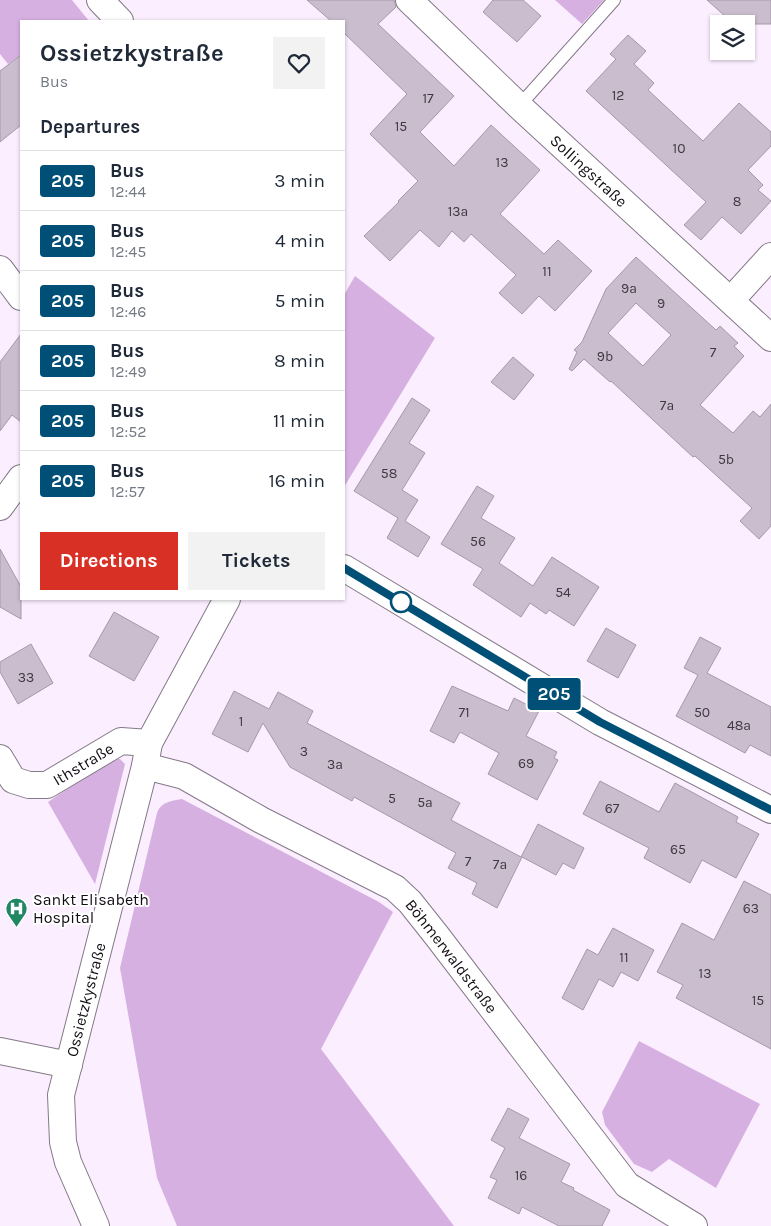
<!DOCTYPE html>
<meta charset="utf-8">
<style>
:root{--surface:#fff;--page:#f2f2f3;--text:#1f2937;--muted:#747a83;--line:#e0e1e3;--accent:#d93025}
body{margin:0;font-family:Karla,sans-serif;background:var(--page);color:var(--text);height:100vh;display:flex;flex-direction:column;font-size:19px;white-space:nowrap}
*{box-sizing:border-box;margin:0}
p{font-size:16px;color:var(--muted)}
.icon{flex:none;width:28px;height:28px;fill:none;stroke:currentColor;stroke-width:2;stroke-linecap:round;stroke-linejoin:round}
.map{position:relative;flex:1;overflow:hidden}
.sheet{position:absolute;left:20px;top:20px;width:325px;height:580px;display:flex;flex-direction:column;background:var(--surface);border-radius:0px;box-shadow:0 1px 4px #0004}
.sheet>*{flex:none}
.badge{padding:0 10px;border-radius:4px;font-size:18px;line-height:32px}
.controls{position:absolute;left:710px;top:15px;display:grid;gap:10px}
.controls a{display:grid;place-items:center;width:45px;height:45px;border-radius:0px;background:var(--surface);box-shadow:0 1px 4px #0004;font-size:25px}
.map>.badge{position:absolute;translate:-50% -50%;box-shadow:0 0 0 2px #fff}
h2{padding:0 20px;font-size:19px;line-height:45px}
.round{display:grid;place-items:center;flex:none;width:52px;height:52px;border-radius:0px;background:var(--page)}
.head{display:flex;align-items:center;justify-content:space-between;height:85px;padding:0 20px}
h1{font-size:24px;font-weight:700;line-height:38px}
.cta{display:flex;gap:10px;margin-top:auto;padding:10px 20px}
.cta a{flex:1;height:58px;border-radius:0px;background:var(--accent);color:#fff;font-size:20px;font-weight:700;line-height:58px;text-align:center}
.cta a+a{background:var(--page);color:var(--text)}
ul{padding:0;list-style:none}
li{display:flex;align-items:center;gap:15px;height:60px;padding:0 20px;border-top:1px solid var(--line)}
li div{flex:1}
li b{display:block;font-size:19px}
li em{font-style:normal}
li .badge{min-width:55px;font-weight:700;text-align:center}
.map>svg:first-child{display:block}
</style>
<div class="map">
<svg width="771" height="1226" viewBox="0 0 771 1226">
<rect width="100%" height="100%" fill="#fbeeff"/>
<path fill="#d7b0e2" d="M0,0H72L89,21H21V55L8,64L0,54Z
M555,0H604L582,24Z
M355,276L435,338L344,487V295Z
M112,759H120L125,764L95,884L48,802Z
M182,799L379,902L393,912L321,1049L454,1226H177L157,1178L120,968L157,813C161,802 170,801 182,799Z
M639,1041L760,1104L716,1188L669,1159L652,1172L634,1164L605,1125L602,1112Z"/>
<path fill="#cabdcd" stroke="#a599a8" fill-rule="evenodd" d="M307,0H394L396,7L378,24L454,96L420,132L454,166L491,125L540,170L500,214L544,254L558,240L592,271L555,311L539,296L522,314L499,293L516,275L471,234L464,242L452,231L439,247L420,230L390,261L364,236L399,202L398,201L418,181L370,134L407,94L344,33V21H331Z
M493,0H523L541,16L517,42L483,12Z
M707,0H771V24H734Z
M628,35L646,51L634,64L654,83L648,90L703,141L739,103L771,132V146L748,170L763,185L758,190L771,201L741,234L722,217L701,240L684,225L706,202L586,91L616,59L610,54Z
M21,55V125L0,142V71Z
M636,257L716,330L720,326L738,343L734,346L744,356L700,405L733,433L753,411L760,417L771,404V526L759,539L740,521L752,508L695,456L693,457L611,381L610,382L584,359L572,371L569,369L577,352L574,350L582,342L606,289ZM636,303L671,335L643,366L608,333Z
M21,334V422L12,415L0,431V362Z
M513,357L534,375L514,400L491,382Z
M412,398L430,410L409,443L425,453L402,490L418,500L405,521L430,537L418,557L387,538L398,518L354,491Z
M477,486L494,496L481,518L515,538L499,563L533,586L552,557L599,587L574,626L549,610L546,614L530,603L521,617L473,585L483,569L441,544Z
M0,549L21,587V619L0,607Z
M114,612L159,637L134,681L89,656Z
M606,628L636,645L618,678L587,661Z
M700,637L721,648L707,673L771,707V756L750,745L745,753L676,716L698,675L684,668Z
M31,644L53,683L18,704L0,672V662Z
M452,686L508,711L514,698L539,711L526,736L557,752L554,758L558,760L537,800L488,774L499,753L460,732L454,743L430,731Z
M234,691L269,709L278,692L313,711L307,723L460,803L451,820L521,857L538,824L584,848L574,869L563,863L556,875L522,857L497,908L472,894L477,883L448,868L456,853L354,797L352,801L290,767L263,723L248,752L212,734Z
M600,781L659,812L675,783L738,817L736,822L759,834L736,878L702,860L690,883L644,858L649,848L583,814Z
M744,881L771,895V1049L676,998L683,985L657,972L682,923L714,940Z
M613,928L654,950L638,981L621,972L613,987L599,979L583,1010L562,998L587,949L598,955Z
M508,1108L529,1119L519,1138L570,1164L561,1182L574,1188L573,1190L610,1210L602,1226H559L522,1207L519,1214L488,1198L497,1180L490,1177L505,1148L491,1140Z"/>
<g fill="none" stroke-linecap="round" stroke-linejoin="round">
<defs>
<path id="service" d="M519,106L614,0"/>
<g id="minor">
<path d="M100,0L120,21"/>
<path id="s1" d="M409,0L519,106L771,338"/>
<path d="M0,269L21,297"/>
<path d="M731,300L771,256"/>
<path d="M0,507L21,478"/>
<path d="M344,568L600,722L771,810"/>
<path id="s2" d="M0,758L13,780L29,785H47L121,741L149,743"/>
<path id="s3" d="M145,766L184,776L261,820L395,888L410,902L437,936L627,1185L694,1226"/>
<path d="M0,1051L69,1065"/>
<path id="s4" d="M96,1226L68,1162L63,1142L61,1095L145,766L149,743L227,599"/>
</g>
</defs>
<use href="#service" stroke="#847987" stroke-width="14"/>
<use href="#minor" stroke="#847987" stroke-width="28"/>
<use href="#service" stroke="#fff" stroke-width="12"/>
<use href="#minor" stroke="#fff" stroke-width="26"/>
</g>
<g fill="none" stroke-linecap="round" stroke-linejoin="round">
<defs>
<path id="line" d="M344,568L600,722L771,810"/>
</defs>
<use href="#line" stroke="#fff" stroke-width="11"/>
<use href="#line" stroke="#004f76" stroke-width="8"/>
</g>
<defs>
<symbol id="hospital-pin" viewBox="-11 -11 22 30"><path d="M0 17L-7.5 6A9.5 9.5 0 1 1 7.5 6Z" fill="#208763" stroke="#fff"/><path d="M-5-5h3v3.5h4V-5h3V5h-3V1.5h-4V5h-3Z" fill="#fff"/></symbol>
</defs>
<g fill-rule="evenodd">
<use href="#hospital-pin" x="4" y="896" width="25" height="34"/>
</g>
<circle fill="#fff" stroke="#004f76" stroke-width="2.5" cx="401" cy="602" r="10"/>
<g text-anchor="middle" stroke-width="4" stroke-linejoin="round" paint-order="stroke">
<g font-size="14" fill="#403942">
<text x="618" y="100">12</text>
<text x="428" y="103">17</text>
<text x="401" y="131">15</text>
<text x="679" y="153">10</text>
<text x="502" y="167">13</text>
<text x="737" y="206">8</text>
<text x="458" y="216">13a</text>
<text x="547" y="276">11</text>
<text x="629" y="293">9a</text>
<text x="661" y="308">9</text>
<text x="713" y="357">7</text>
<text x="605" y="361">9b</text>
<text x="667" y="410">7a</text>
<text x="726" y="464">5b</text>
<text x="389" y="478">58</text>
<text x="478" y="546">56</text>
<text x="563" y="597">54</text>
<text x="26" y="682">33</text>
<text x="464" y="717">71</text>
<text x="702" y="717">50</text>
<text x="241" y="726">1</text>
<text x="739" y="730">48a</text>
<text x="304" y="756">3</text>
<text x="526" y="768">69</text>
<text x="335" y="769">3a</text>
<text x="392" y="803">5</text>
<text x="425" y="807">5a</text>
<text x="612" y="813">67</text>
<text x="678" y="854">65</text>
<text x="468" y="866">7</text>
<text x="500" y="869">7a</text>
<text x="751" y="913">63</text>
<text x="624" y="962">11</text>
<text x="705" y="978">13</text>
<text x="758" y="1005">15</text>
<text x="521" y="1180">16</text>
</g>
<g font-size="16" fill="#120d13" stroke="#fff">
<text dy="6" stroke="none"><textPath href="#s1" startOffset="248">Sollingstraße</textPath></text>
<text dy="6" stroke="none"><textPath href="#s2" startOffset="102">Ithstraße</textPath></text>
<text dy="6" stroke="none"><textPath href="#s3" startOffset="368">Böhmerwaldstraße</textPath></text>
<text dy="6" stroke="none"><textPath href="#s4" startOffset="236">Ossietzkystraße</textPath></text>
</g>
<g font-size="16" fill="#120d13" stroke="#fff" text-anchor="start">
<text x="33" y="905">Sankt Elisabeth<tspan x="33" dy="18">Hospital</tspan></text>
</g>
</g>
</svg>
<div class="controls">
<a><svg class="icon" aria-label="layers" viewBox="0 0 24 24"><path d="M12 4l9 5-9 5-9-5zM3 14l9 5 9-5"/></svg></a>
</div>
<b class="badge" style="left:554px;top:694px;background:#004f76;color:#fff">205</b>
<section class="sheet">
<div class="head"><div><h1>Ossietzkystraße</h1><p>Bus</p></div><a class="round"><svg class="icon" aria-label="heart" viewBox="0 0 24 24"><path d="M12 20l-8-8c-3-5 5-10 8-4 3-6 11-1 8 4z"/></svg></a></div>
<h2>Departures</h2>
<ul>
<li><span class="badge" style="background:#004f76;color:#fff">205</span><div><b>Bus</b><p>12:44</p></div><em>3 min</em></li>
<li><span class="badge" style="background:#004f76;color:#fff">205</span><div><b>Bus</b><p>12:45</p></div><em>4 min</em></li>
<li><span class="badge" style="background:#004f76;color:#fff">205</span><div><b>Bus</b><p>12:46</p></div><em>5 min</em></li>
<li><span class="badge" style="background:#004f76;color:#fff">205</span><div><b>Bus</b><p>12:49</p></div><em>8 min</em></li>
<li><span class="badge" style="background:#004f76;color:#fff">205</span><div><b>Bus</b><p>12:52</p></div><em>11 min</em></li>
<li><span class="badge" style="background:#004f76;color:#fff">205</span><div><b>Bus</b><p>12:57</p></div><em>16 min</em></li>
</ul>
<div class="cta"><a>Directions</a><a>Tickets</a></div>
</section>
</div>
